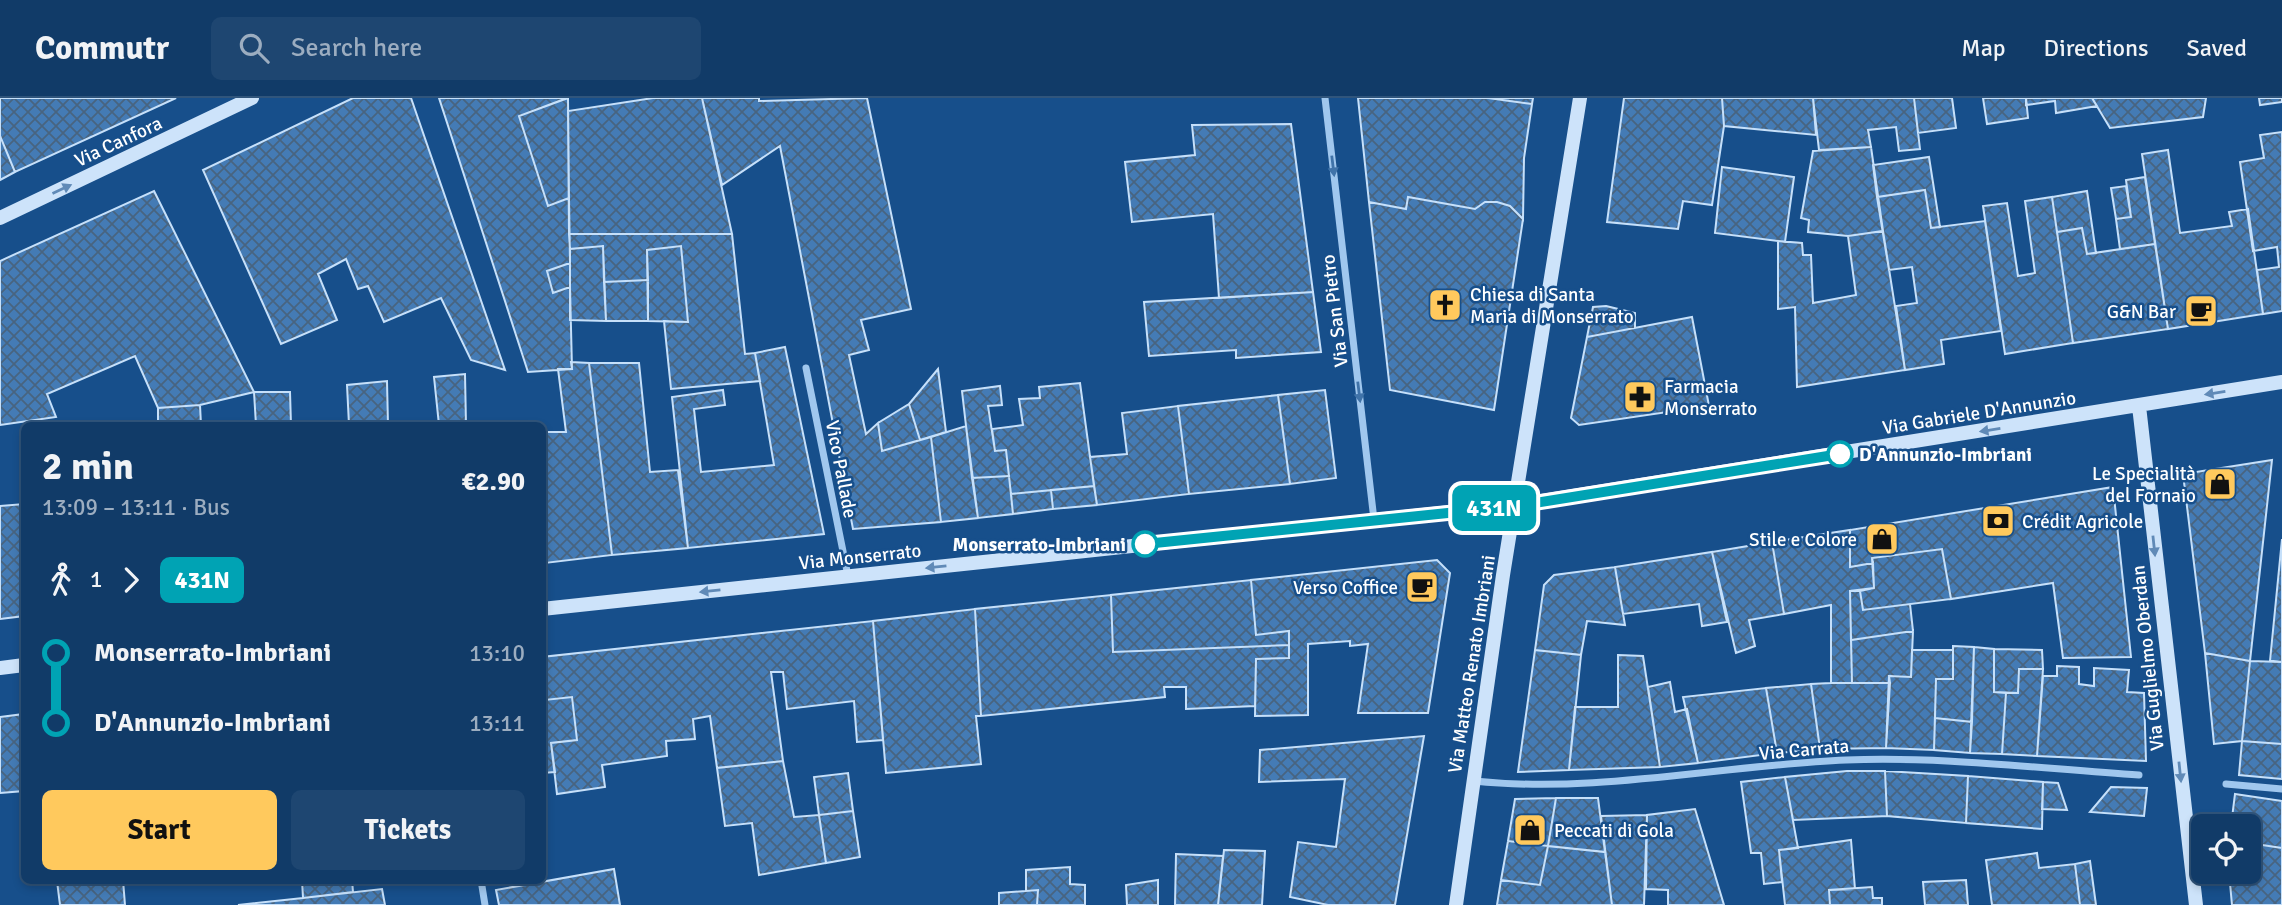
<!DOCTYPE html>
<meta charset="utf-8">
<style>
:root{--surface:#113b68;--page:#1e4671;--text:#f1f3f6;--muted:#9cadc0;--line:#30557c;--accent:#ffc95d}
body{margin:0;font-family:Signika,sans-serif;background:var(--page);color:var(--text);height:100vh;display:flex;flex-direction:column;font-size:26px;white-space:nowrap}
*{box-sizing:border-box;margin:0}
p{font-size:23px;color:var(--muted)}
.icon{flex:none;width:38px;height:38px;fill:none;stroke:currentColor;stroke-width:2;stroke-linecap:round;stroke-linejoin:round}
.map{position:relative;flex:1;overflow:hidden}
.drawer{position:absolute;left:21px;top:324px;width:525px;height:462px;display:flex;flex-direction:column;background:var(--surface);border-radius:10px;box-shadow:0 4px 10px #0003,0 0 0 2px var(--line)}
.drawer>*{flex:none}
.badge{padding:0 14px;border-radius:10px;font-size:24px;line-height:46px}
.fabs{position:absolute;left:2191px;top:716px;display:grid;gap:14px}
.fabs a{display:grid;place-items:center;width:70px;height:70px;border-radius:10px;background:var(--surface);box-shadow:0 4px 10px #0003,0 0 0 2px var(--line);font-size:35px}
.map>.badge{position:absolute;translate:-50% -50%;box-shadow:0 0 0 4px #fff}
.legs{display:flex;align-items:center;gap:10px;height:77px;padding:0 21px;font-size:23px}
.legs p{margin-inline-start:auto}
.headline{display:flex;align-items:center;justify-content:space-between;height:119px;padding:0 21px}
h1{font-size:38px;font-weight:700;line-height:52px}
.button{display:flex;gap:14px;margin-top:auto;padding:14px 21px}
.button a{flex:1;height:80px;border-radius:10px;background:var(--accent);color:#111;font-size:28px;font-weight:700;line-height:80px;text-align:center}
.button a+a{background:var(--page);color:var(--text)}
ul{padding:0 21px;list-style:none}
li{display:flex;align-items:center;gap:24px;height:70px;font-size:26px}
li i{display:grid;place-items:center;width:10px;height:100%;margin:0 9px;background:currentColor}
li i::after{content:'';width:18px;height:18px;margin:-9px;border:5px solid;border-radius:50%;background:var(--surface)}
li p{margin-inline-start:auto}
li:first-child i{background:linear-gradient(#0000 50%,currentColor 0)}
li:last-child i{background:linear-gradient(currentColor 50%,#0000 0)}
header{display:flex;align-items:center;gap:42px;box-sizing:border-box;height:98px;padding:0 35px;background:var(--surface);border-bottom:2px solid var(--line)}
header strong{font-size:33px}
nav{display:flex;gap:38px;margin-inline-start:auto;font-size:24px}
.search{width:490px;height:63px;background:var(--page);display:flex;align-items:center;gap:18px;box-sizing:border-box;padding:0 24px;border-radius:10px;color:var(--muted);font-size:26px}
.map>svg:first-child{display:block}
</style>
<header>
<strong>Commutr</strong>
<div class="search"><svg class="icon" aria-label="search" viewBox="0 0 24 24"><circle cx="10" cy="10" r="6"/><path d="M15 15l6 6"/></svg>Search here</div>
<nav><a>Map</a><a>Directions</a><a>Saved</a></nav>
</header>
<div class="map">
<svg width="2282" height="807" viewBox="0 0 2282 807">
<defs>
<pattern id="building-cross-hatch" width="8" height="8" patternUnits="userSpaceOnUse" patternTransform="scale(1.75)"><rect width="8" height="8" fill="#447bb5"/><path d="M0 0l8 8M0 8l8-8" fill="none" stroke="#486480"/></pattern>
</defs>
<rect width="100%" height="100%" fill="#174f8b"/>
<path fill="url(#building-cross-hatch)" stroke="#c6e0fa" stroke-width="2" d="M0,0H176L15,74L0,38Z
M353,0H411L505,272L471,262L441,200L384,224L368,188L358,191L346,161L318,176L337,222L281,246L203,72Z
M439,0H567L519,18L548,108L569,100L570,165L547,173L553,195L570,189L572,271L528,274Z
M568,0L569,100L548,108L519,18Z
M653,0H702L732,136H569L568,13Z
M702,0H759V3L867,0L911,211L861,222L869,252L849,257L866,336L878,325L882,353L931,339L941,424L853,431L780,48L722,87Z
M1358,0H1488L1532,6L1524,60L1523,121L1510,108L1497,104H1485L1475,111L1408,99L1406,111L1369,104Z
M1488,0H1533L1532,6Z
M1624,0H1722L1724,28L1712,107L1683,103L1678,131L1607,124Z
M1722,0H1813L1816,37L1724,28Z
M1813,0H1914L1920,51L1899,53L1896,29L1868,32L1871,49L1819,52Z
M1914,0H1952L1956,30L1918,35Z
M1983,0H2026L2028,20L1987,26Z
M2026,0H2092L2097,8L2056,15L2055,3L2026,7Z
M2092,0H2206L2203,19L2110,30Z
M2259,0H2282V4L2260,7Z
M1291,26L1313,194L1219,200L1213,116L1132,124L1125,64L1195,57L1192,27Z
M2282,34V213L2263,216L2257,172L2279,169L2277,149L2253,153L2240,64L2264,60L2260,37Z
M0,38L15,74L0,82Z
M1871,49L1883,133L1848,138L1808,134L1809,122L1801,120L1813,53Z
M2168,52L2180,135L2232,128L2229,114L2248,111L2263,216L2168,231L2142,56Z
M1929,59L1940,129L1931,130L1925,92L1877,99L1873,67Z
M1722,69L1794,79L1785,144L1715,135Z
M2145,79L2155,146L2120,151L2116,121L2131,119L2126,82Z
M2126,88L2131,119L2116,121L2111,90Z
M1925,92L1931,130L1985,123L2001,233L1941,242L1944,266L1905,272L1896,208L1917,205L1912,169L1889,172L1877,99Z
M154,93L254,294L200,307L158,310L135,258L47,296L56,319L0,327V163Z
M2087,93L2096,155L2087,156L2082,130L2057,134L2052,99Z
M1408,99L1475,111L1485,104H1497L1510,108L1523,121L1494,312L1390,292L1369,104L1406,111Z
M2052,99L2073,245L2005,256L1983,108L2007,105L2018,178L2035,175L2025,103Z
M2082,130L2087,156L2155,146L2168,231L2073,245L2057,134Z
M1883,133L1905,272L1797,289L1795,209L1778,211V143L1802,145L1803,157H1811L1813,205L1856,197L1848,138Z
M569,136H732L745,256L755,255L760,283L671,291L664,223L688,224L681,148L647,152L648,182L604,184L603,148L570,151Z
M603,148L606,223L570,222V151Z
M681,148L688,224L648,223L647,152Z
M570,165V189L553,195L547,173Z
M648,182V223H606L604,184Z
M1313,194L1321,254L1236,260V252L1149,258L1144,204Z
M1606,208L1635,215V230L1587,239L1593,209Z
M1692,219L1709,308L1579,327L1571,320L1587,239Z
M785,249L824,436L688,450L672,299L723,292L725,307L694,311L701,374L774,367L755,255Z
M571,264L589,265L612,457L545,465L542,334H566L558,271H572Z
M589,265H639L650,374L678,372L688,450L612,457Z
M938,271L946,334L920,342L909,306Z
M465,276L466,327H439L434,279Z
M387,283L388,327H349L347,287Z
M1080,285L1094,388L1011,396L1006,352L995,353L992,331L1023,327L1019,301L1040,300L1039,289Z
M1000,288L1002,307L988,308L995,353L1006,352L1009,378L972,380L962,293Z
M1325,292L1336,380L1290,386L1278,297Z
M254,294H290L291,327H256Z
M1278,297L1290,386L1189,396L1178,308Z
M909,306L920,342L882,353L878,325Z
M200,307L201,327H158V310Z
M1178,308L1189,396L1097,407L1090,359L1127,356L1122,315Z
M966,328L978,420L941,424L931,339Z
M2272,362L2250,563L2205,555L2183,376Z
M1009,378L1013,416L978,420L972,380Z
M1094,388L1097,407L1053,411L1051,392Z
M2113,389L2131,559L2063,560L2053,485L1951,501L1942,451L1872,460L1873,465L1850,469V432Z
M1051,392L1053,411L1013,416L1011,396Z
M24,406V518L0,521V408Z
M1850,432V469L1873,465L1874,490L1850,493L1852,585H1831V507L1784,516L1772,444Z
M2282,441V564L2270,563Z
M1772,444L1784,516L1749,522L1755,548L1736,555L1712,454Z
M1942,451L1951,501L1863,512L1860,493L1874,490L1872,460Z
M1712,454L1727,524L1702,528L1699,506L1623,516L1615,469Z
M1437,462L1450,475L1428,615H1358L1368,546L1350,548V543L1308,546V617L1255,618L1256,561L1289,560V533L1256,537L1251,482Z
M1615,469L1625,527L1587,523L1581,557L1535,552L1544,487L1554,477Z
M1251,482L1256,537L1289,533V547L1113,554L1111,497Z
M1850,493H1860L1863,512L1910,506L1913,533L1851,542Z
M1111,497L1113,554L1289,547V560L1256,561L1255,608L1186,611V589H1164L1165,599L981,618L975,511Z
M975,511L981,618H976L981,666L886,675L873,523Z
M873,523L883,642L857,644L854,603L787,611L783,574H771L783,663L717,670L710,618L693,621L695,641L666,643L667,658L602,667L605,689L557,696L551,645L577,642L572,599L545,602L542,559Z
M1913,533L1911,579L1889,578L1890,585H1852L1851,542Z
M1953,548L1974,549L1972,624L1935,620L1936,581H1953Z
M1974,549L1994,551V594L2006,595L2002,656L1970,655Z
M1994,551L2042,552L2043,571H2019L2018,595L1994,594Z
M1535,552L1581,557L1569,672L1518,674Z
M1912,552H1953V581H1936L1934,652L1886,650L1889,578L1911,579Z
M2205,555L2250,563L2242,643L2214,646Z
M1618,557L1643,558L1660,669L1569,672L1575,609H1618Z
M2250,563L2282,564V646L2242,643Z
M2057,568L2079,569V586L2094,588V570L2129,572L2127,594L2144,595L2146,663L2037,658L2043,578H2057Z
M2019,571H2043L2037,658L2002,656L2006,595H2018Z
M542,578L545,602L572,599L577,642L551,645L555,674L542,675Z
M1670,584L1675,614L1687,611L1698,665L1660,669L1648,589Z
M1831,585H1890L1886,650L1820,651L1811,586Z
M1811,586L1820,651L1777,655L1766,590Z
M1766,590L1777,655L1698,665L1683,599Z
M24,616V693L0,695V619Z
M1935,620L1972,624L1970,655L1934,652Z
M1424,638L1395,807H1328L1290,799L1298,744L1336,749L1345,681L1259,684L1260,652Z
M2242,643L2282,646V681L2239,677Z
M783,663L794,719L819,717L826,765L759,777L752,725L725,728L717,670Z
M1847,673H1885L1887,718L1793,722L1785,679Z
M1885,673L1968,678L1966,725L1887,718Z
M848,675L853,713L819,717L814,679Z
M1968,678L2043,684L2042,731L1966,725Z
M1785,679L1798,750L1779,752L1782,784L1764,786L1761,755H1751L1741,684Z
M2043,684L2058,685L2067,712L2042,711Z
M2111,689L2147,690L2144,718L2090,714Z
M2235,696L2282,703V750L2249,745V728H2231Z
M1556,700L1548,748L1508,743L1515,701Z
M1556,700H1598L1605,754L1548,748Z
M1695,711L1724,807H1668V792L1646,791L1647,717Z
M853,713L860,759L826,765L819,717Z
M1647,717L1644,807H1612L1601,718Z
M1851,742L1855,791L1829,792L1830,807H1785L1779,752Z
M1508,743L1548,748L1540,787L1501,782Z
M2249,745L2282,750V807H2232L2229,774H2249Z
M1548,748L1605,754L1612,807H1497L1501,782L1540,787Z
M1224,752L1265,753L1262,807H1218Z
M2037,755L2039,770L2075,766L2080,807H1992L1986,762Z
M1176,756L1223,758L1218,807H1175Z
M2090,763L2096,807H2080L2075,766Z
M1070,769V786L1085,787V807H1037L1038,792L1026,793V772Z
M614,771L620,807H499L496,792Z
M123,782L125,807H60L57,783Z
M302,782H352L353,794L303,800Z
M1158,782V807H1127L1126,787Z
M1966,782L1968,807H1925L1923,784Z
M1872,789L1873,800H1882V807H1830L1829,792Z
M382,791L385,807H238L303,800Z
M1038,792L1037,807H999V795Z"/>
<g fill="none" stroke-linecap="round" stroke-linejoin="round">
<path stroke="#a0c7ee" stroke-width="7" d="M1325,0L1374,422
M806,270L848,478
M1474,683C1599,696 1722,667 1846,662C1941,658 2044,671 2139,677
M2226,686L2282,691
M481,782L485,807"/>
<path stroke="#cde3fa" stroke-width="14" d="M0,120L252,0
M2139,308L2196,807
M542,511L1516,407L2282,284
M0,570L24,567
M1456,807L1503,477L1580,0"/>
</g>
<defs><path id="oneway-solid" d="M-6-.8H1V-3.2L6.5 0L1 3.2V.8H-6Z" transform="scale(1.75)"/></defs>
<g fill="#4073a9">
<use href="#oneway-solid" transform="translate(1333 68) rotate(83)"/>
<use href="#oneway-solid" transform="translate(1359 294) rotate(83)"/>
</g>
<g fill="#608ab7">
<use href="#oneway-solid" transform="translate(62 91) rotate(-25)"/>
<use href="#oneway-solid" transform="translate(2215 295) rotate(171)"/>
<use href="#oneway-solid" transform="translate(1990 332) rotate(171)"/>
<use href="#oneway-solid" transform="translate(2154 448) rotate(84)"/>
<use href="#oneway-solid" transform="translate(936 469) rotate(174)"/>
<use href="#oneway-solid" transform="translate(710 493) rotate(174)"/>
<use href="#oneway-solid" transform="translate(2180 674) rotate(84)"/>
</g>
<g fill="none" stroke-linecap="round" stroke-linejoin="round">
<defs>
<path id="line-1" d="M1145,446L1516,408L1840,356"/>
</defs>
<use href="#line-1" stroke="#fff" stroke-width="16"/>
<use href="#line-1" stroke="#00a3b4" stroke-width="10"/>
</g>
<defs>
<symbol id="church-square" viewBox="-11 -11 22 22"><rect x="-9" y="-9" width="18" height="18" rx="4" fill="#ffc95d" stroke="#174f8b"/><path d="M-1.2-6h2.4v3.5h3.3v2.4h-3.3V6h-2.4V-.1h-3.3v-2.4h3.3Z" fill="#111"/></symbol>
<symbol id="cafe-square" viewBox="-11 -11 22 22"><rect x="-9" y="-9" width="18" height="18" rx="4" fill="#ffc95d" stroke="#174f8b"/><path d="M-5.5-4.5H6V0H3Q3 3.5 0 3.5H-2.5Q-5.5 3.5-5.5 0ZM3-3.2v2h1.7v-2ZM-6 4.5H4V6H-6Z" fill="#111"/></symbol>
<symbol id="pharmacy-square" viewBox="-11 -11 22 22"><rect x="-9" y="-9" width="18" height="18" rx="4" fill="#ffc95d" stroke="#174f8b"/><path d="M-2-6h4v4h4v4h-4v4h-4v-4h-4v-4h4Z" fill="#111"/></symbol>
<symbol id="shop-square" viewBox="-11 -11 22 22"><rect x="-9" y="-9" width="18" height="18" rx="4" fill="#ffc95d" stroke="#174f8b"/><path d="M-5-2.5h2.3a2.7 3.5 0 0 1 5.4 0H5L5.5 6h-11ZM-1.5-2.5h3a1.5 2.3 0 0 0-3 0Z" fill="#111"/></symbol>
<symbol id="bank-square" viewBox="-11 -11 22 22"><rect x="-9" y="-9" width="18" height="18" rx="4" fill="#ffc95d" stroke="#174f8b"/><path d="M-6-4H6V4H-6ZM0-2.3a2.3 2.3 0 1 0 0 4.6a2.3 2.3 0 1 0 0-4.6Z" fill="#111"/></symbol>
</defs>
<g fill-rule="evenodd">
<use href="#church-square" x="1426" y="188" width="38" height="38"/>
<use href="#cafe-square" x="2182" y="194" width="38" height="38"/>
<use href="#pharmacy-square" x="1621" y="280" width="38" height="38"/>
<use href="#shop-square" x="2201" y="367" width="38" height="38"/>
<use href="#bank-square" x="1979" y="404" width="38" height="38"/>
<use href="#shop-square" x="1863" y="422" width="38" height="38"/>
<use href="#cafe-square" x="1403" y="470" width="38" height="38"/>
<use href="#shop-square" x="1511" y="713" width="38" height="38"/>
</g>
<g fill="#fff" stroke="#00a3b4" stroke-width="3.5">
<circle cx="1840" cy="356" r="12"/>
<circle cx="1145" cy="446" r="12"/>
</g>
<g text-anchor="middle" stroke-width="5" stroke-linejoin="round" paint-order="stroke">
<g font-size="19" fill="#fff" stroke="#174f8b">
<text transform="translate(118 43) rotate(-25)" y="7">Via Canfora</text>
<text transform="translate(1334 213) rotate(-97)" y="7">Via San Pietro</text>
<text transform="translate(1979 314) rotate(-9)" y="7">Via Gabriele D'Annunzio</text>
<text transform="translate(842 371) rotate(79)" y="7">Vico Pallade</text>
<text transform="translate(860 458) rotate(-6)" y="7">Via Monserrato</text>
<text transform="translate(2147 560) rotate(-96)" y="7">Via Guglielmo Oberdan</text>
<text transform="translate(1471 566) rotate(-81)" y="7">Via Matteo Renato Imbriani</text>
<text transform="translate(1804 651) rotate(-5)" y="7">Via Carrata</text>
</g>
<g font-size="19" fill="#fff" stroke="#174f8b" text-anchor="start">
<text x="1470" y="203">Chiesa di Santa<tspan x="1470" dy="22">Maria di Monserrato</tspan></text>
<text x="2176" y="220" text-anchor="end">G&amp;N Bar</text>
<text x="1664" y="295">Farmacia<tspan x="1664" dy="22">Monserrato</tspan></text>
<text x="2196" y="382" text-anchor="end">Le Specialità<tspan x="2196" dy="22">del Fornaio</tspan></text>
<text x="2022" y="430">Crédit Agricole</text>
<text x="1857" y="448" text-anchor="end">Stile e Colore</text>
<text x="1398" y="496" text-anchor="end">Verso Coffice</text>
<text x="1554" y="739">Peccati di Gola</text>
</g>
<g font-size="19" font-weight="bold" fill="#fff" stroke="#174f8b" text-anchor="start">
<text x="1859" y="363">D'Annunzio-Imbriani</text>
<text x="1126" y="453" text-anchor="end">Monserrato-Imbriani</text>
</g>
</g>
</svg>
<div class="fabs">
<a><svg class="icon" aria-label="locate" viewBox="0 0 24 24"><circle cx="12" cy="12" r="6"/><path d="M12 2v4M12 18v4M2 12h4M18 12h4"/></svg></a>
</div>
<b class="badge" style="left:1494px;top:410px;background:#00a3b4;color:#fff">431N</b>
<section class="drawer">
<div class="headline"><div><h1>2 min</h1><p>13:09 – 13:11 · Bus</p></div><b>€2.90</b></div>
<div class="legs"><svg class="icon" aria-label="walk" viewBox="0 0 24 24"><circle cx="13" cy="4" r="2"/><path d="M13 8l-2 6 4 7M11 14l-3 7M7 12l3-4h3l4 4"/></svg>1<svg class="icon" aria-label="forward" viewBox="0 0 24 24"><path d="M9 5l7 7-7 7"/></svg><b class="badge" style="background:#00a3b4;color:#fff">431N</b></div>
<ul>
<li><i style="color:#00a3b4"></i><b>Monserrato-Imbriani</b><p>13:10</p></li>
<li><i style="color:#00a3b4"></i><b>D'Annunzio-Imbriani</b><p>13:11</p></li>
</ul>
<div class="button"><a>Start</a><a>Tickets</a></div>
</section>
</div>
